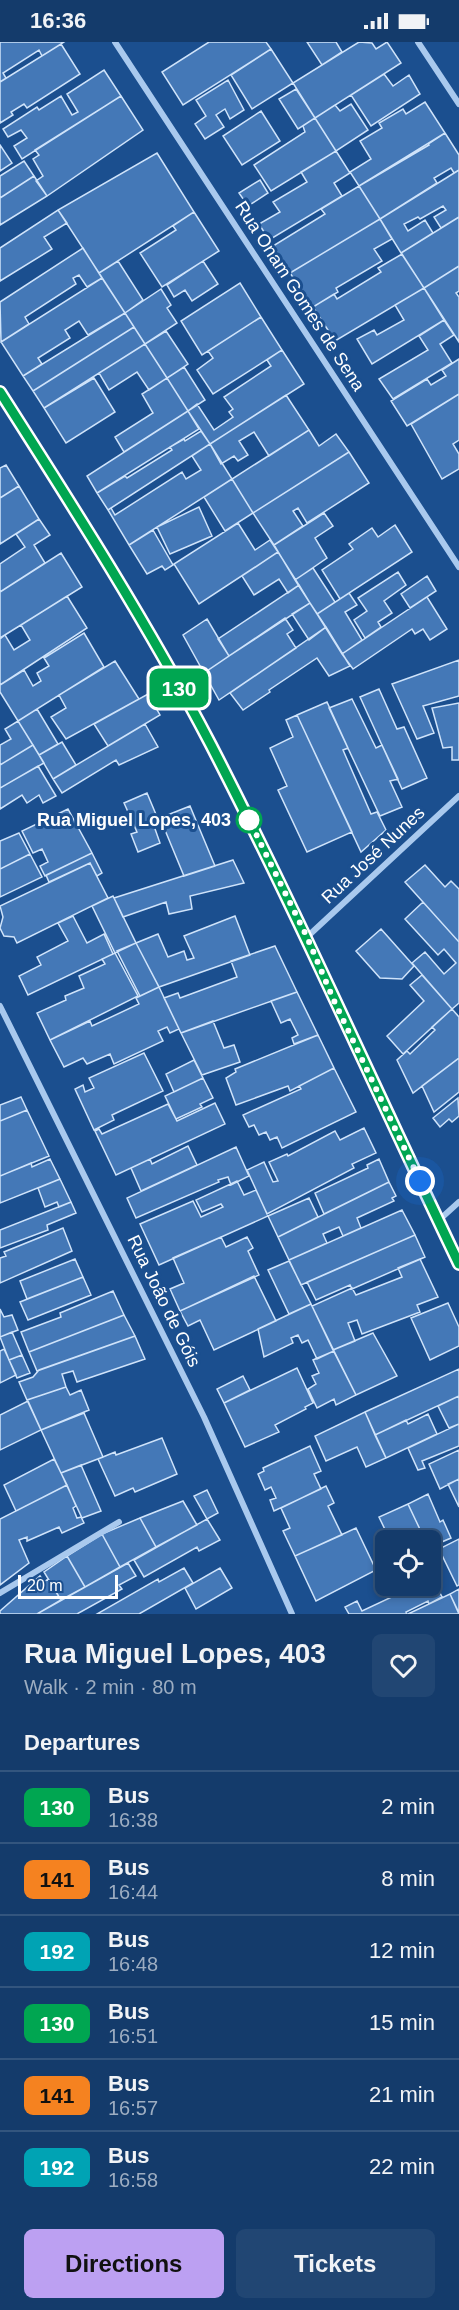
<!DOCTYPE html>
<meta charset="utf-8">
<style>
:root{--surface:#143b6b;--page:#214673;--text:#f1f3f6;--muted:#9dadc1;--line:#33557e;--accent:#bca0f2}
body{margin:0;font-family:Helvetica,sans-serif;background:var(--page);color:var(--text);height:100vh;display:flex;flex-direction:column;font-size:22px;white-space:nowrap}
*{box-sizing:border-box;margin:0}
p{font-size:20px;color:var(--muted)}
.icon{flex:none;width:33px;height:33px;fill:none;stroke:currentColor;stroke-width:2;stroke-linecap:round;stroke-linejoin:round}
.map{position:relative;height:1572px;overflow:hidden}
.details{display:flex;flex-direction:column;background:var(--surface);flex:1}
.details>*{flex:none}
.badge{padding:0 12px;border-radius:9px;font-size:21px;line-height:39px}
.controls{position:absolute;left:375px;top:1488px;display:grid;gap:12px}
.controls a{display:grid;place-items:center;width:66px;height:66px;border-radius:9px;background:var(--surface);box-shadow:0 3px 9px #0003,0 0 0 2px var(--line);font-size:30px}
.scale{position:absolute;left:18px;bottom:15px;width:100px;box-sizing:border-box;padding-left:6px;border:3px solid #fff;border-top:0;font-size:16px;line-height:21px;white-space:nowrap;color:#fff;-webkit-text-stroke:4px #1b4f8f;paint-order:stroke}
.you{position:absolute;width:30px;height:30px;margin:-15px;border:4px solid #fff;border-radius:50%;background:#1a73e8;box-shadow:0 0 0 9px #1a73e833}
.map>.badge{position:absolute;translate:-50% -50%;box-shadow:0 0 0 3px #fff}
h2{padding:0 24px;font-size:22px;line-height:54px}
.round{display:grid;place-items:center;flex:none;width:63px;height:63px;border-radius:9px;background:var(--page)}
.overview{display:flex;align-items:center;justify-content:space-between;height:102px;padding:0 24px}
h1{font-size:28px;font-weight:800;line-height:45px}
.action{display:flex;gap:12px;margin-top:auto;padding:12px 24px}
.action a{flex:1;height:69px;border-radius:9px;background:var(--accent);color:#111;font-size:24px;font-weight:800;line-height:69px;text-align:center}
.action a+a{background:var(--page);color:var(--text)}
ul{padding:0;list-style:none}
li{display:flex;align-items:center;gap:18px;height:72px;padding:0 24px;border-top:2px solid var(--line)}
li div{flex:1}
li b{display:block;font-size:22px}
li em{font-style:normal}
li .badge{min-width:66px;font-weight:700;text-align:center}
.status{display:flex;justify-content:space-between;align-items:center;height:42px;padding:0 30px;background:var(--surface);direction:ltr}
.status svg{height:16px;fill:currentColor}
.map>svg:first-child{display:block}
</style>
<div class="status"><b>16:36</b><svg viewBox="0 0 49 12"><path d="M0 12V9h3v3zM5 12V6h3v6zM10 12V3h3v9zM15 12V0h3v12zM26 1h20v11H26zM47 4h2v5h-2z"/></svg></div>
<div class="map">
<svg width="459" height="1572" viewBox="0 0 459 1572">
<rect width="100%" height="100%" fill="#1b4f8f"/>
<path fill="#4478b7" stroke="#cfe3fa" stroke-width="1.5" d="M0,0H64L42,14L39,8L3,31L6,36L0,40Z
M209,0H266L271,7L183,63L162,30Z
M307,0H336L342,10L322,23Z
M359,0L372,1L376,7L387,0L401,21L315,76L293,41Z
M61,2L80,32L27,66L24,62L11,70L13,73L0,81V40Z
M271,7L293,41L252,67L231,33Z
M104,28L121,54L22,117L14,104L27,96L21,88L8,95L3,87L37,65L39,68L61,54L72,73L78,70L67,52Z
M384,32L393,44L409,33L420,52L371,84L351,53Z
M228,38L244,68L230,77L225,67L216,73L224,85L205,97L195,82L206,74L196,58Z
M296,47L315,76L298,87L279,57Z
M121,54L143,88L47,154L36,139L43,134L33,117L39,113L35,108Z
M425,60L445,91L359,144L350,130L371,117L360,99L382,86L379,81L403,67L406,72Z
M351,62L368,88L336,109L315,76L335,63L340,69Z
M261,69L280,99L242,123L223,94Z
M315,76L336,109L271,149L254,123L305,90L303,84Z
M445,91L459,113V128L454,131L451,126L434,136L437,141L380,177L359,144L429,103L428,102Z
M0,103L12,121L0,129Z
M336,109L350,131L334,141L342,154L269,198L259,182L280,170L273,160L307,140L301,130Z
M157,111L194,170L99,231L58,168Z
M24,119L34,134L0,156V134Z
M459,128V175L441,186L434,175L446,168L443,164L420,177L418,175L404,182L408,189L425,178L433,191L401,211L380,177Z
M34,134L47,154L0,183V156Z
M260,138L268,151L248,164L239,151Z
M359,144L380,177L290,231L273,204L325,172L321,167Z
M58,168L67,181L44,195L52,207L0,239V206Z
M194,170L219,209L162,245L140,211L176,188L173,184Z
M459,175V224L424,246L401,211Z
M380,177L392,197L374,207L382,219L336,246L338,250L313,265L290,231Z
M83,206L102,236L87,245L79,233L73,236L76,242L25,275L29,282L1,300L0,260Z
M402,212L424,246L335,299L313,265L334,252L337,257L381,230L378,226Z
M118,219L143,258L125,271L99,231Z
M203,219L218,242L192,259L185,248L174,255L167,243Z
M459,224V249L456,251L459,255V300L424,246Z
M102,236L125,271L88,293L79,279L65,288L70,296L38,316L42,322L23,334L1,300Z
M240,241L261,275L202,313L181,279Z
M424,246L444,278L372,322L357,297L374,288L377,293L404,278L395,263Z
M161,247L171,263L167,266L177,281L145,302L125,271Z
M125,271L134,285L33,349L23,334Z
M261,275L282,308L213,352L197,328L213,316L208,309Z
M444,278L454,293L440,302L452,321L393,357L379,337L428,308L419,294Z
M134,285L145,302L44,366L33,349Z
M166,289L188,322L167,336L145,302Z
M145,302L167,336L149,348L137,330L109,348L99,331Z
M282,308L304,342L210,402L188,369L197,362L214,388L233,375L229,370L233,367L224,355L271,324L267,318Z
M459,317V352L407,384L391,359L427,337L431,343L446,334L442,328Z
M184,325L205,358L188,369L167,336Z
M94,336L115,370L66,401L44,366Z
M167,336L188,369L124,410L115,395L153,371L142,352Z
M459,352V398L453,402L459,412V427L442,437L411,382Z
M286,353L309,388L269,414L254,390L239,399L248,413L238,419L234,414L221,422L210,402Z
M188,369L199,387L97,451L87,434Z
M309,388L319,404L336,392L349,410L253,471L232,437Z
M201,389L210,402L108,468L97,451L125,434L127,436L172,408L170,405L184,397L185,399Z
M210,402L232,437L129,503L108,468L111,466L115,473L182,430L186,437L201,428L192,414Z
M349,410L369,441L307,481L298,466L293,469L303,484L274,503L253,471Z
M6,423L19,444L0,456V426Z
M232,437L253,471L225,489L204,455Z
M19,444L39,477L0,502V456Z
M199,465L212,494L170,512L157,485Z
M324,471L333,484L315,496L327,516L295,538L274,503Z
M39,477L50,493L34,503L45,521L0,550V522L25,505L16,492Z
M238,481L255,508L270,498L278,510L199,562L174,522Z
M395,483L412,510L340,557L322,528L353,507L349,502L372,486L378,495Z
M153,488L173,523L165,528L162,524L147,532L129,503Z
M278,510L299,543L288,551L279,537L254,553L242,534Z
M61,511L82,545L0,596V550Z
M313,526L335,560L317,572L295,538Z
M398,530L406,543L384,559L392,571L378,580L381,585L365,596L354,578L367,569L358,556Z
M427,534L436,549L410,566L401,552Z
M299,543L310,561L229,614L218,597Z
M349,551L357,563L345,570L362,598L342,612L317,572Z
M67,554L87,586L0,643V597L5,593L14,608L30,598L21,583Z
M427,555L447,587L430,598L423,587L415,592L412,587L353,627L342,612Z
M310,561L326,585L309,598L292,572Z
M285,576L293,588L287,592L296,606L219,658L204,631Z
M207,577L229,614L204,631L183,593Z
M326,585L350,624L329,634L317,616L269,648L270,650L243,668L230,651Z
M84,591L104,625L18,679L0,650V643L24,628L33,644L41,639L37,631L49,624L44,616Z
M459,618V654L423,664L434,691L417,697L392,642Z
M115,619L139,657L66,697L51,675L66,666L59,653Z
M379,647L397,687L404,685L427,736L402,747L360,655Z
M148,652L160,673L108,704L94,682Z
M352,657L376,706L382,703L398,737L390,739L402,765L380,774L329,666Z
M327,660L348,706L343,708L371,772L377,770L386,788L361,810L297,673Z
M459,661V718H452V705L443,706L432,666Z
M37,667L58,702L39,713L18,679Z
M297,673L352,790L307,810L278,748L287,744L270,706L293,695L286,678Z
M18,679L33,703L0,723V703L11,697L5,687Z
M145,682L158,705L119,723L116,718L62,751L53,737Z
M62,700L76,723L53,737L39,713Z
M33,703L44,721L0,746V723Z
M38,724L56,754L43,761L39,753L27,761L22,753L0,767V746Z
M147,751L160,782L154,784L160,801L138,810L131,792L137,790L124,761Z
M190,764L215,824L184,834L160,776Z
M68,767L92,811L45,834L40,824L48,820L42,807L33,811L22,789Z
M19,791L30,812L0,827V799Z
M92,811L102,831L97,834L90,821L49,840L46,833Z
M30,812L42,835L0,855V827Z
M233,818L244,841L190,854L192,867L169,872L166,860L123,875L114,856Z
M90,821L108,856L17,901L14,895L4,894L0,886L3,875L0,864Z
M425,823L445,845L451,839L459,847V900L405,840Z
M113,854L136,901L115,911L92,864Z
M423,860L459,900V961L452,967L412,921L425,910L444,932L456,921L444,907L438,913L405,877Z
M73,874L87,901L104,892L113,912L28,953L19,934L41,923L37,915L68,899L58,881Z
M235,874L250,913L159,945L136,901L158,892L168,915L184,909L187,918L194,916L184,894Z
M381,887L414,924L402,937L380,936L356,909Z
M136,901L159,945L140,954L117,909Z
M275,904L297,950L181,991L164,956L178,951L180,956L237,935L231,919Z
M115,911L138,954L50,998L37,971L66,958L65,954L84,946L79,934L105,922L102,917Z
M422,933L452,967L403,1012L387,994L424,959L410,943Z
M159,945L179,987L170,991L167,985L158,989L163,999L114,1022L110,1012L87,1022L83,1016L64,1025L50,998L90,979L92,984L139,962L136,956Z
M297,950L318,993L294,1002L292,996L298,993L290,977L281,981L271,959Z
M452,967L459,975V1016L413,1051L397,1018L407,1009L410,1012L435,988L432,985Z
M213,979L224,1006L234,1003L240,1020L202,1033L181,991Z
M318,993L334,1026L290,1049L288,1044L236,1063L226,1036L236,1030L235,1027Z
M144,1011L163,1049L112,1073L114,1078L94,1088L75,1047L83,1043L85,1050L94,1046L89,1036Z
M459,1016V1050L434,1070L422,1044Z
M194,1018L203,1036L174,1050L166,1032Z
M334,1026L356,1070L282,1106L277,1095L270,1098L266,1090L259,1093L254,1083L249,1085L243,1073L301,1047L299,1044Z
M203,1036L213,1056L200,1062L202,1065L176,1077L165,1054Z
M21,1055L27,1068L0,1079V1063Z
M458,1056L459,1074L452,1080L449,1077L440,1085L433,1076Z
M215,1061L225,1082L116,1133L95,1089L99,1087L102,1092L168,1062L177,1079Z
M27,1068L49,1114L0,1134V1079Z
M364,1086L376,1111L352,1122L354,1126L267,1172L247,1128L264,1120L273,1140L278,1139L269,1120L287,1112L288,1114L335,1089L340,1098Z
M188,1104L197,1123L141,1149L131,1126L150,1117L152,1122Z
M236,1105L249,1134L231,1143L228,1135L218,1138L219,1140L136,1176L127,1156Z
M50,1117L60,1137L0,1161V1134L31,1121L32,1125Z
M379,1117L389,1140L324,1172L315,1151L368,1126L367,1123Z
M60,1137L71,1160L59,1165L57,1160L45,1165L38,1146Z
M237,1139L244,1153L256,1148L268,1174L159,1223L140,1182L193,1159L201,1175L223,1165L221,1162L202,1170L196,1158Z
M389,1140L396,1154L392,1156L394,1159L357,1176L361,1186L343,1194L339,1185L323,1192L327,1201L289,1218L278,1195Z
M309,1156L318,1175L278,1195L268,1174Z
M71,1160L76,1171L47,1183L48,1188L0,1206V1188Z
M402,1168L415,1193L301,1243L289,1218Z
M63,1186L72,1209L0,1241V1216L6,1214L4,1210Z
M415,1193L425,1215L352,1247L350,1243L316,1258L307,1240Z
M221,1195L226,1205L247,1195L253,1206L248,1209L259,1233L180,1269L170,1247L184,1241L173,1216Z
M75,1217L83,1235L27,1257L20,1239Z
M420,1217L438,1255L417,1263L420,1270L362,1292L357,1278L348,1281L355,1299L333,1308L312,1264L352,1246L356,1253L402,1235L398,1226Z
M289,1219L311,1262L289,1272L268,1228Z
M254,1234L276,1279L214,1308L200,1278L188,1284L180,1269Z
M83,1235L91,1253L28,1278L20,1260Z
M113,1249L124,1273L29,1310L21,1290L61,1275L60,1271Z
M448,1261L459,1285V1304L430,1318L411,1276Z
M311,1262L334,1309L317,1317L308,1298L302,1301L298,1293L291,1296L293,1301L264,1315L258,1287Z
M0,1267L4,1275L12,1273L18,1288L0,1295Z
M124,1273L135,1294L37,1329L29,1310Z
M12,1290L22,1313L9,1318L0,1295Z
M373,1291L397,1334L356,1353L333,1308Z
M135,1294L145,1317L77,1340L73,1329L62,1332L66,1345L27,1358L19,1340L33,1335L39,1328Z
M4,1307L16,1333L0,1341V1309Z
M334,1309L356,1353L336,1363L334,1357L317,1366L308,1347L316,1342L312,1334L319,1331L313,1318Z
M22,1313L30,1331L17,1336L9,1318Z
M297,1326L313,1361L305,1365L306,1367L275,1383L279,1390L245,1405L224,1361Z
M459,1327V1354L375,1393L365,1370Z
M243,1334L250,1348L224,1361L217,1347Z
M66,1345L70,1353L81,1348L89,1368L41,1388L27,1358Z
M459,1354V1382L449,1386L438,1364Z
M28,1359L41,1388L0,1408V1373Z
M365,1370L386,1416L366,1425L357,1405L326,1419L315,1394Z
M84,1371L103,1415L61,1431L41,1388Z
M428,1372L437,1392L386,1416L375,1393L406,1378L408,1382Z
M459,1382V1404L422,1419L425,1426L418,1428L408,1406Z
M162,1396L177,1432L135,1450L133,1446L115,1454L98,1417L115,1410L116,1413Z
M310,1404L321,1429L314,1432L321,1447L274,1469L270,1458L276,1456L271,1445L265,1448L258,1432L264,1429L263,1426Z
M459,1408V1437L440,1447L429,1422Z
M54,1417L67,1443L16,1469L4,1443Z
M81,1423L101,1469L82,1476L61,1431Z
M459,1437V1465L448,1442Z
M67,1443L76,1464L73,1466L77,1476L81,1475L84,1481L62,1491L59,1485L27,1499V1495L19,1498L29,1521L0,1543V1477Z
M326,1444L334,1461L328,1464L342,1493L295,1514L283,1489L290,1486L281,1466Z
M207,1448L218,1471L207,1477L194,1454Z
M428,1452L440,1480L443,1478L451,1496L430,1505V1498H425L408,1462Z
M183,1459L197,1483L156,1505L140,1476Z
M408,1462L425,1498H390L379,1475Z
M140,1476L156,1505L120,1525L102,1492Z
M207,1477L220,1498L199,1509L197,1505L144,1535L134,1518Z
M356,1486L376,1528L316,1559L295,1514Z
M102,1492L120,1525L85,1545L67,1514Z
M459,1497V1543L457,1544L439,1507Z
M67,1514L85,1545L61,1558L44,1530Z
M128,1521L136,1534L119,1543L122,1547L77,1572H37Z
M184,1526L193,1541L139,1572H97L158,1537L159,1540Z
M220,1526L232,1546L196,1567L185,1546Z
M40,1534L44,1540L48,1537L61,1558L37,1572H0V1569Z
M430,1536L432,1540L434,1539L442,1555L429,1562L428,1559L406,1570L407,1572H349L345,1565L357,1559L362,1569L394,1554L389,1544H430Z
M459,1547V1571L450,1552Z
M450,1552L459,1572H408Z"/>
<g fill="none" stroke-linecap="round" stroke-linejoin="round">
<path stroke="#a9c9ee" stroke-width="6" d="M115,0L459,525
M418,0L459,62
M0,350L105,516L210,700L307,895L335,961L459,1222
M307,895L459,754
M0,964L204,1375L292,1572
M438,1179L459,1160
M0,1551L119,1480"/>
</g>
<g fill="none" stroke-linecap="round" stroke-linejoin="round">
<defs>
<path id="line" d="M0,350C74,466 148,582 211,703C299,874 376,1049 459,1222"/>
</defs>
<use href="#line" stroke="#fff" stroke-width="14"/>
<use href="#line" stroke="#00a651" stroke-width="9"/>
<path stroke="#fff" stroke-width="6" stroke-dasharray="0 10.8" d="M249,778L248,776L307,895L335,961L420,1139"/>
</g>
<circle fill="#fff" stroke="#00a651" stroke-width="3" cx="249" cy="778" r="12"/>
<g text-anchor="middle" stroke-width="6" stroke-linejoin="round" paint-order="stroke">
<g font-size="18" fill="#fff" stroke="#1b4f8f">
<text transform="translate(300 254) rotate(57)" y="6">Rua Onam Gomes de Sena</text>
<text transform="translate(373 813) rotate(-43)" y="6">Rua José Nunes</text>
<text transform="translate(164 1259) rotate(64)" y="6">Rua João de Góis</text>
</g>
<g font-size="18" font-weight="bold" fill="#fff" stroke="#1b4f8f" text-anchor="end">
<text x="231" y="784">Rua Miguel Lopes, 403</text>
</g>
</g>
</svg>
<div class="controls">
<a><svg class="icon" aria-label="locate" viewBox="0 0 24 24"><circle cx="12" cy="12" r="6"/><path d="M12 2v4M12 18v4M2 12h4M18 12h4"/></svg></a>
</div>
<div class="scale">20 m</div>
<div class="you" style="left:420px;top:1139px"></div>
<b class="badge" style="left:179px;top:646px;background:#00a651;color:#fff">130</b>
</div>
<section class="details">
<div class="overview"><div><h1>Rua Miguel Lopes, 403</h1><p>Walk · 2 min · 80 m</p></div><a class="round"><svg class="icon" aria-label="heart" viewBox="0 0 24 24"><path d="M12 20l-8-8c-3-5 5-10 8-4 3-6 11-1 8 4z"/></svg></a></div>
<h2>Departures</h2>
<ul>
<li><span class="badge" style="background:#00a651;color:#fff">130</span><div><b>Bus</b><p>16:38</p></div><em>2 min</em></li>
<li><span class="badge" style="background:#f58220;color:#111">141</span><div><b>Bus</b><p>16:44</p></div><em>8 min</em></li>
<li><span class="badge" style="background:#00a3b4;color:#fff">192</span><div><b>Bus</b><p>16:48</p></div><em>12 min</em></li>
<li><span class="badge" style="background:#00a651;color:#fff">130</span><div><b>Bus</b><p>16:51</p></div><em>15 min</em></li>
<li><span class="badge" style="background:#f58220;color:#111">141</span><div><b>Bus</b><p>16:57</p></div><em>21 min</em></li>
<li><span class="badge" style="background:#00a3b4;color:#fff">192</span><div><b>Bus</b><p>16:58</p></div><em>22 min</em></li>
</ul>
<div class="action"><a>Directions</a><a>Tickets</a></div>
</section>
